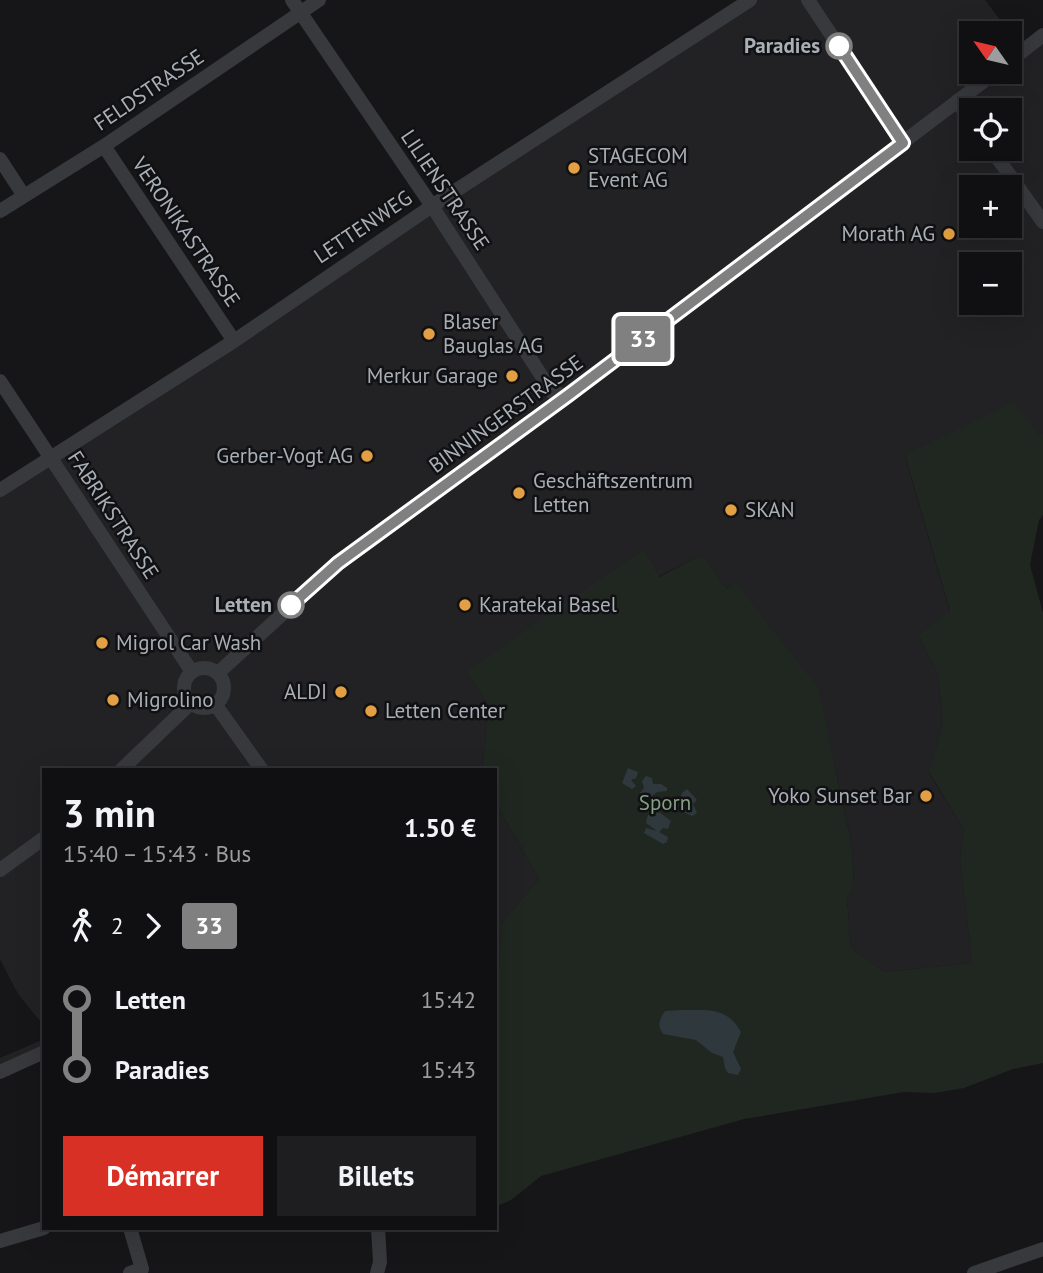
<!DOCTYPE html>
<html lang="fr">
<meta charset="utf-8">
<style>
:root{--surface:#101012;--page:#1e1e20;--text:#f1f3f6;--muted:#9c9d9f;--line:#303032;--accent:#d93025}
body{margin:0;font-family:"PT Sans",sans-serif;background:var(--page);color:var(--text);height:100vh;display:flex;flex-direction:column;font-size:26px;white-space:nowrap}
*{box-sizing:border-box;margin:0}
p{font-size:23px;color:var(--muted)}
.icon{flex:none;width:38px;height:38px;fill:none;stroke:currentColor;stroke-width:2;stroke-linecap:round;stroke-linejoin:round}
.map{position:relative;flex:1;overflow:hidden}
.sheet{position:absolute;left:42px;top:768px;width:455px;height:462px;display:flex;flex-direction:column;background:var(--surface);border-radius:0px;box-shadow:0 7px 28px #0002,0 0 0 2px var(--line)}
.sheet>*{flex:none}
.badge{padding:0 14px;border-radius:5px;font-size:24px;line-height:46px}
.needle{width:46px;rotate:304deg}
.buttons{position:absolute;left:959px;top:21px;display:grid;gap:14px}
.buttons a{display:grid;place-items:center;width:63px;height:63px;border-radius:0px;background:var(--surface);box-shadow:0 7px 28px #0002,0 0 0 2px var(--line);font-size:35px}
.map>.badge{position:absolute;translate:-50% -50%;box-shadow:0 0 0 4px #fff}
.legs{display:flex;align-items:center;gap:10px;height:77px;padding:0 21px;font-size:23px}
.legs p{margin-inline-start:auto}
.headline{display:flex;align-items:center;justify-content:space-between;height:119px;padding:0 21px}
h1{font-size:38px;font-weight:800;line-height:52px}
.cta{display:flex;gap:14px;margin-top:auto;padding:14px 21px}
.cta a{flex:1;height:80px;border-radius:0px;background:var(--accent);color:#fff;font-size:28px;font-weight:800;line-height:80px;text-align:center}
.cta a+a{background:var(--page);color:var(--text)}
ul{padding:0 21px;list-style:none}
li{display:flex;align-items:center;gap:24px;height:70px;font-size:26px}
li i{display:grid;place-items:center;width:10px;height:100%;margin:0 9px;background:currentColor}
li i::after{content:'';width:18px;height:18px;margin:-9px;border:5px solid;border-radius:50%;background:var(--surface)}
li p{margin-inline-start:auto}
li:first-child i{background:linear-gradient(#0000 50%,currentColor 0)}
li:last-child i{background:linear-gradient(currentColor 50%,#0000 0)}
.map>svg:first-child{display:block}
</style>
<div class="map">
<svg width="1043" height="1273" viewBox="0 0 1043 1273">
<rect width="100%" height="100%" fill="#161618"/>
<path fill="#222225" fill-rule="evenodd" d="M750,0H985L1010,33H971V72H1010V33L1023,51L1043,35V435L905,456L950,612L918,635L938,674L943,723L929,773L964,830L960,859L972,963L885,972L851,948L847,899L854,883L852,847L834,762L734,583L727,589L702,555L466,671L489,706L482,770H44V1026L18,994L0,959V490ZM971,110H1010V149H971ZM971,187H1010V226H971ZM971,264H1010V303H971Z
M495,802L539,879L503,921L495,1019Z
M44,1039V1050L0,1069V1058Z"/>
<path fill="#202721" d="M1014,402L1038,435H1043V515L1039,520L1030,565L1043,613V1063L1013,1069L964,1088L934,1093L904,1092L744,1119L541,1176L511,1200L495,1207V1019L502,926L503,921L539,879L495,802V770H482L489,706L466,671L644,550L659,577L702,555L727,589L735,582L818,688L852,847L854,884L847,899L851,948L885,972L972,963L960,859L964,830L929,772L943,723L938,674L918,635L950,611L905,455Z"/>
<path fill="#2f383d" d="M628,768L638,772L636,778L631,780L636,786L632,789L622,783Z
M646,776L652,778L653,784H661L667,788V791L657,792L651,797L642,796L640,793L644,788L642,781Z
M687,789L697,800L693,804L697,813L692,816L681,811L678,805L682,793Z
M659,812L671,821L668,829L663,828L659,832L668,837L667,842L663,844L644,833L646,828L657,831L646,823L648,815Z
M684,1010C709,1010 727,1007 741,1032L733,1052L741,1069L738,1075L728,1073L725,1068L723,1057L712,1053L696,1040L663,1034C657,1025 659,1020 665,1011Z"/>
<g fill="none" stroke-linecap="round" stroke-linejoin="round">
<path stroke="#37393c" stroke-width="14" d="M292,0L432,206L552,392L567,396
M808,0L903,143
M1010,61L1043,35
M957,101L971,121
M104,146L234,341
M991,149L1043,222
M0,159L24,196
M0,211L104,146L319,0
M0,381L192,672
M0,490L234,341L435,204L750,0
M184 688a20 20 0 1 1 40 0a20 20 0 1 1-40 0Z
M218,673L338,563L567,396L996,72
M215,704L262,770
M121,770L191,703
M0,870L44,838
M0,1072L44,1052
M0,1241L44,1228
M130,1273L142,1269L130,1228
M377,1273L380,1262L378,1228
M974,1273L1043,1249"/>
</g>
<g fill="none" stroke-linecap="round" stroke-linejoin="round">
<defs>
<path id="line-1" d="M291,605L338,563L567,396L903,143L839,46"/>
</defs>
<use href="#line-1" stroke="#fff" stroke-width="16"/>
<use href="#line-1" stroke="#808080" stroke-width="10"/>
</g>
<g fill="#fff" stroke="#808080" stroke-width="3.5">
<circle cx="839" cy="46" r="12"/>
<circle cx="291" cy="605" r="12"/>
</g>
<g fill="#e39f43" stroke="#111113" stroke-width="2.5">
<circle cx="574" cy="168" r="7"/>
<circle cx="949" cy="234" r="7"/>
<circle cx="429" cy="334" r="7"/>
<circle cx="512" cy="376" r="7"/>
<circle cx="367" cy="456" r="7"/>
<circle cx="519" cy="493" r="7"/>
<circle cx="731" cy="510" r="7"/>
<circle cx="465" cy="605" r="7"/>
<circle cx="102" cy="643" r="7"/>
<circle cx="341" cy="692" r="7"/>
<circle cx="113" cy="700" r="7"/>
<circle cx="371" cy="711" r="7"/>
<circle cx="926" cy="796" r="7"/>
</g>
<g text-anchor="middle" stroke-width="5" stroke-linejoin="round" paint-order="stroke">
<g font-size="21" font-weight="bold" fill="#a9afb7" stroke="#111113" text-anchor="end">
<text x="820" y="53">Paradies</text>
<text x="272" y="612">Letten</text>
</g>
<g font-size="21" fill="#a9afb7" stroke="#111113">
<text transform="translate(149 90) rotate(-34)" y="7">FELDSTRASSE</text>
<text transform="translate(445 190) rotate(56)" y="7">LILIENSTRASSE</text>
<text transform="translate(363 227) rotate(-34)" y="7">LETTENWEG</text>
<text transform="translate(186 232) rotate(56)" y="7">VERONIKASTRASSE</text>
<text transform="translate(506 414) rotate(-36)" y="7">BINNINGERSTRASSE</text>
<text transform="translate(113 515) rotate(57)" y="7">FABRIKSTRASSE</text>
</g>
<g font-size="21" fill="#a9afb7" stroke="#111113" text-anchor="start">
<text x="588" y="163">STAGECOM<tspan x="588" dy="24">Event AG</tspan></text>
<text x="935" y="241" text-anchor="end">Morath AG</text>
<text x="443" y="329">Blaser<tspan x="443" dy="24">Bauglas AG</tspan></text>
<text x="498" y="383" text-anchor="end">Merkur Garage</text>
<text x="353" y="463" text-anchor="end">Gerber-Vogt AG</text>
<text x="533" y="488">Geschäftszentrum<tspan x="533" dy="24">Letten</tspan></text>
<text x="745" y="517">SKAN</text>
<text x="479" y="612">Karatekai Basel</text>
<text x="116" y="650">Migrol Car Wash</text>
<text x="327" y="699" text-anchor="end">ALDI</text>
<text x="127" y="707">Migrolino</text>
<text x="385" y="718">Letten Center</text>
<text x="912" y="803" text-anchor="end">Yoko Sunset Bar</text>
</g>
<g font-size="21" fill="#83a082" stroke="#111113">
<text x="665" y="810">Sporn</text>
</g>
</g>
</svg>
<div class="buttons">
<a><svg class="needle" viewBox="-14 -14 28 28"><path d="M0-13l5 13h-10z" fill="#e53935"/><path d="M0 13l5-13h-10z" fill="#9c9d9f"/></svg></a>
<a><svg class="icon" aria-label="locate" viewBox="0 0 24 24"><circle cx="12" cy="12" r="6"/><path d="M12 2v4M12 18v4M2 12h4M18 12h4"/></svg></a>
<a>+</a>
<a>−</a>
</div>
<b class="badge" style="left:643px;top:339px;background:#808080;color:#fff">33</b>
<section class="sheet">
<div class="headline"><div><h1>3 min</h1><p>15:40 – 15:43 · Bus</p></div><b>1.50 €</b></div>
<div class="legs"><svg class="icon" aria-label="walk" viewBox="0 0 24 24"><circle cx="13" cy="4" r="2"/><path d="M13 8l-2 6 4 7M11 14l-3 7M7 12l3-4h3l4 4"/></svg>2<svg class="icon" aria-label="forward" viewBox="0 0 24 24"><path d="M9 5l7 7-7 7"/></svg><b class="badge" style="background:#808080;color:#fff">33</b></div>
<ul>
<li><i style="color:#808080"></i><b>Letten</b><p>15:42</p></li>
<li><i style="color:#808080"></i><b>Paradies</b><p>15:43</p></li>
</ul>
<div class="cta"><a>Démarrer</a><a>Billets</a></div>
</section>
</div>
